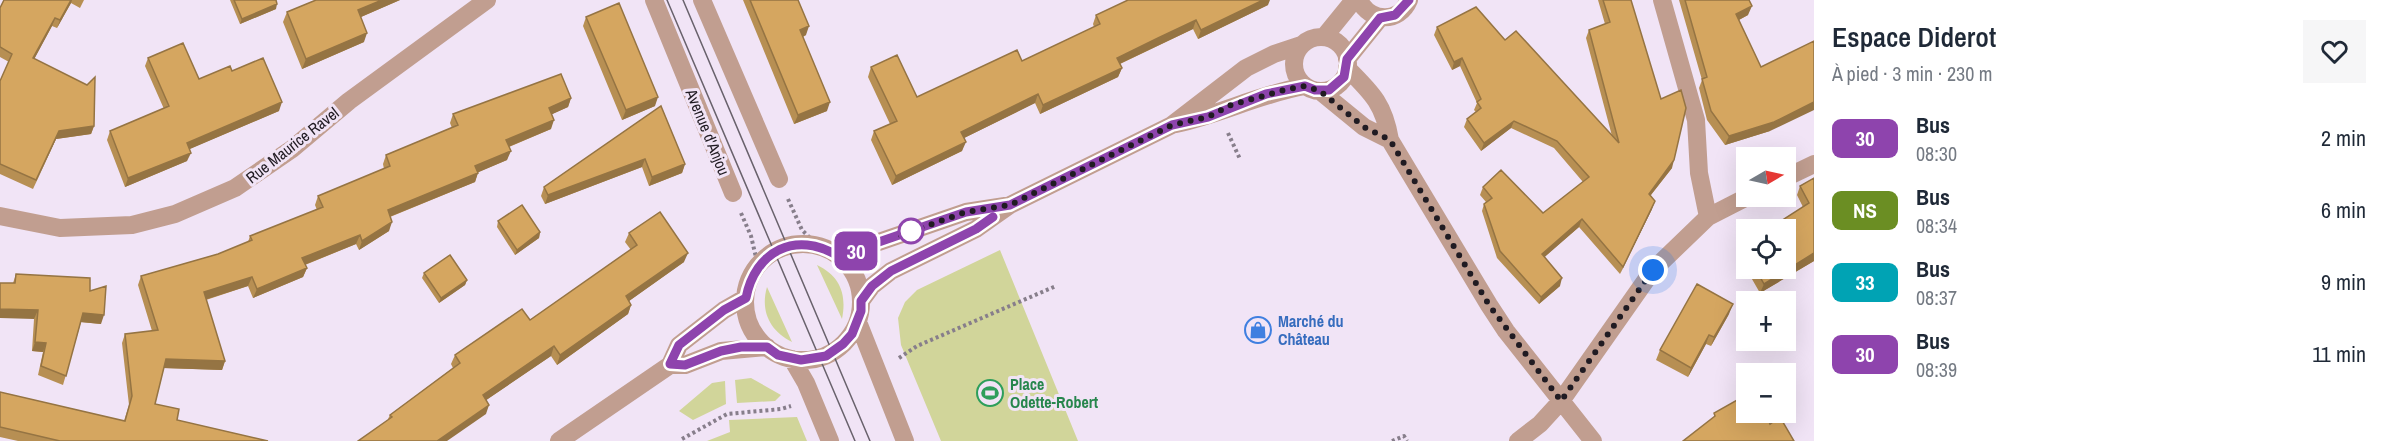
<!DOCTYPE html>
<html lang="fr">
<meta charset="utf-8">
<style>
:root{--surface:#fff;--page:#f6f6f7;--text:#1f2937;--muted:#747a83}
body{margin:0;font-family:"Archivo Narrow",sans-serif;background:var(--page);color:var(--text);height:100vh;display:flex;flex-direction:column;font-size:22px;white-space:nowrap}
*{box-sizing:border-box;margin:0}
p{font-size:20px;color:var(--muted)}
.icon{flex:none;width:33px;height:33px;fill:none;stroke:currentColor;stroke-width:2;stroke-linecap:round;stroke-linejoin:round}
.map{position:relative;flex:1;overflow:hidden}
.details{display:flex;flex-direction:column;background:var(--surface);width:570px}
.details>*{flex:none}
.badge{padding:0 12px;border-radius:9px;font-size:21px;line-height:39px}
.needle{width:39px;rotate:81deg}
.fabs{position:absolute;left:1736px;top:147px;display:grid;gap:12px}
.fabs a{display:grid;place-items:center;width:60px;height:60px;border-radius:0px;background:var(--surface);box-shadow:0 6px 24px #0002;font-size:30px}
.you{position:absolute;width:30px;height:30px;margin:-15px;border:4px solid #fff;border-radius:50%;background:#1a73e8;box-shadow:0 0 0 9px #1a73e833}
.map>.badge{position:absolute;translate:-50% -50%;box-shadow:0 0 0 3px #fff}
.round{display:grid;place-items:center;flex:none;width:63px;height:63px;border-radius:0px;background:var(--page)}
.headline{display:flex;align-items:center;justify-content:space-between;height:102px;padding:0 18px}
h1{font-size:28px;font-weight:600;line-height:45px}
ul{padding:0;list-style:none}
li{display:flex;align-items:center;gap:18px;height:72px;padding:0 18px}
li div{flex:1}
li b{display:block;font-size:22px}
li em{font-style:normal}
li .badge{min-width:66px;font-weight:700;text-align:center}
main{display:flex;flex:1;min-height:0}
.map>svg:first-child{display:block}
</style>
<main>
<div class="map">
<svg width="1814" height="441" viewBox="0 0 1814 441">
<rect width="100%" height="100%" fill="#f1e4f6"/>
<path fill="#d1d59a" d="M1000,250L1078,441H941L901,345L898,318L905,302L917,290Z
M817,265C840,276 847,294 842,319Z
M767,287L792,342C770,331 760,311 767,287Z
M751,378L781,395L775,401L737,403L735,380Z
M725,381L726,404L693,420L679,411L712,383Z
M797,417L807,441H707L730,432L729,420Z"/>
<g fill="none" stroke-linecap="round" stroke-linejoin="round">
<path stroke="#877e8b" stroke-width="4" stroke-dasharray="3 3" stroke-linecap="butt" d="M1228,133L1240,159
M788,199L802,230L817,245
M741,213L751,236L758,266
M899,358L917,346L1056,286
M682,439L727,414L781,409L791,406
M1392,441L1404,436L1407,441"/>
<path stroke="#c19e90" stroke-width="18" d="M654,0L733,193
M702,0L779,179
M1359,0C1370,22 1399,24 1409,0
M1662,0L1696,120L1699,173L1708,217
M1324,37L1354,0
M1294 64a27 27 0 1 1 54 0a27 27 0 1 1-54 0Z
M1347,59L1380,18
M1347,68C1372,93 1384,104 1390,140L1489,305L1506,331L1593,441
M1320,91L1364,127L1390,140
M1176,124C1221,114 1260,94 1305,86
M1785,178L1814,164
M0,216L60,228L132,225L175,214L235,188L292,149L349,101L487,0
M745 302a58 58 0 1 1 116 0a58 58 0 1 1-116 0Z
M838,256L966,212L1005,206
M861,301L872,286L891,271L976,229L1010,205L1172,125L1246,68L1274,54L1301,45
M858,322L905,441
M792,359L806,383L830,441
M670,365H685L721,351L767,347
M559,441L670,365L679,345L724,310L745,298
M1518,441L1540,424L1561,401L1653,270L1708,217L1749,196"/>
<path stroke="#69626c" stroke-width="1.5" d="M667,0L855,441
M683,0L870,441"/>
</g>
<path fill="#b78f53" d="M4,0H84L80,8L71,3L57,28L52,26L34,59L94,126L91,134L56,139L33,189L0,174V81L9,62L0,57V8Z
M230,0H276V9L240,24Z
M316,0H400L361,17L364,42L302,69L283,22L287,12Z
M743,0H798L806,35L803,37L827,111L794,124Z
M1598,0H1631L1672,168L1651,195L1652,209L1620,274L1579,227L1544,257L1560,286L1539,304L1497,258L1482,211L1484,204L1486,202L1480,195L1483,187L1543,213L1583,182L1554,148L1511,128L1481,151L1464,127L1467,119L1476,112L1474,110L1477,103L1460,66L1452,70L1434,35L1437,27L1505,40L1612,136L1586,38L1589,30L1605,24Z
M1679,0H1749L1748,15L1739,20L1770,131L1725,145L1707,120L1699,88L1702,80Z
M1268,5L1198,39L1193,29L1120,64L1122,68L1118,77L1040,114L1035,103L964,138L962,151L892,185L871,140L874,131L890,124L868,77L871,67L917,97L1022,61L1094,27L1093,24L1096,15Z
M586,17L655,106L622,120L583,26Z
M148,58L199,79L232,71L279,111L189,149L187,161L125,187L107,140L110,131L164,109L145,66Z
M571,98L568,107L552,114L551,129L509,147L507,160L478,172L475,182L390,217L389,231L359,250L356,244L305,265L307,268L303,277L253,298L248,286L206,300L225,361L222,370L164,368L155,404L177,420L268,441H18L0,437V392L124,421L129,405L122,343L125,334L152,331L138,285L141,276L218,254L248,242L250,236L317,210L315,205L318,196L384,169L383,164L386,155L452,128L450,123L453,114Z
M661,106L685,164L682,173L649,186L642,167L545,204L541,196L544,187Z
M1814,178V261L1760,293L1741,260L1744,251L1746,249V268H1785V230H1770L1803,207L1797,195L1800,186Z
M498,221L540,232L539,238L515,255L497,227Z
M629,233L684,262L629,301L631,305L628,314L557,365L551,356L486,400V414L388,419L390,415L453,368L451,364L455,355L530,320L631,250L625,242Z
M424,273L467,280L465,285L439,303L422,278Z
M16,274L90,291L101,324L81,322L63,385L38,375L43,352L32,351L34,319L13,283Z
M1729,314L1711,346L1706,344L1688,377L1656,360L1660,350Z"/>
<path fill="#957443" d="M71,0H72L71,3L57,28L60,20Z
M382,0H400L354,20L358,10Z
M1263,0H1270L1268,5L1198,39L1201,30Z
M277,4L276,9L240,24L242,19Z
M1752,6L1748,15L1733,23L1736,14Z
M55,18L52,26L30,67L33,58Z
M1196,20L1193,29L1113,67L1117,58Z
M809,26L806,35L797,39L800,30Z
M367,33L364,42L302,69L306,59Z
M1462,58L1460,66L1452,70L1454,62Z
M1122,68L1118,77L1040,114L1043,105Z
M1038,94L1035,103L958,141L961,132Z
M658,97L655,106L622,120L626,110Z
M571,98L568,107L546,117L549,108Z
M282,102L279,111L183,152L187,143Z
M830,102L827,111L794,124L798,115Z
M1814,102V110L1770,131L1725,145L1729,136Z
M554,120L551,129L503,149L506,140Z
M1514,121L1511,128L1481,151L1484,143Z
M94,126L91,134L56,139L33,189L59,131Z
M966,142L962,151L892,185L896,176Z
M511,151L507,160L472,175L475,166Z
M191,153L187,161L125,187L128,178Z
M645,159L642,167L545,204L548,195Z
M1674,160L1672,168L1646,201L1649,194Z
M685,164L682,173L649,186L652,177Z
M478,173L475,182L384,219L388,210Z
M1655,201L1652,209L1620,274L1623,267Z
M1582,219L1579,227L1539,262L1542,254Z
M392,222L389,231L359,250L362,241Z
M540,232L539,238L515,255L517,250Z
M360,235L356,244L299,267L302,258Z
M688,253L684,262L622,306L626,296Z
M1814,253V261L1760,293L1764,284Z
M307,268L303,277L253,298L257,289Z
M252,277L248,286L201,301L204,292Z
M1562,278L1560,286L1539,304L1541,297Z
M467,280L465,285L439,303L441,298Z
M1733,304L1729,314L1711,346L1714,337Z
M631,305L628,314L557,365L560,355Z
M0,309L38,310L34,319L0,318Z
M83,313L104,315L101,324L80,322Z
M1709,335L1706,344L1688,377L1691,368Z
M35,342L46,343L43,352L32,351Z
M554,346L551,356L479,405L483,395Z
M166,359L225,361L222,370L163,368Z
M489,405L486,414L447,441H437Z"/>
<path fill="#d5a660" stroke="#957443" stroke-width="1.5" d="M4,0H71L60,20L55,18L33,58L87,85L95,77L94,126L59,131L36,180L0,164V81L12,54L0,47V8Z
M234,0H276L277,4L242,19Z
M316,0H382L358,10L367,33L306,59L287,12Z
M750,0H798L809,26L800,30L830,102L798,115Z
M1128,0H1263L1201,30L1196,20L1158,38L1117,58L1122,68L1043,105L1038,94L961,132L966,142L896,176L874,131L897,121L871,67L897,55L917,97L1017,50L1022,61L1100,24L1096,15Z
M1603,0H1631L1661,99L1681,90L1686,108L1674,160L1649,194L1655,201L1623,267L1582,219L1542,254L1562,278L1541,297L1500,251L1484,204L1492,198L1483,187L1501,170L1543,213L1589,177L1557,141L1514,121L1484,143L1467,119L1481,108L1477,102L1481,99L1462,58L1454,62L1437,27L1476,7L1505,40L1516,31L1619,143L1589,30L1610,22Z
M1685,0H1749L1752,6L1736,14L1761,67L1814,41V102L1774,122L1729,136L1711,111L1702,79L1707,77Z
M619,3L658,97L626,110L586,17Z
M183,43L199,79L230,66L232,71L263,58L282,102L187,143L191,153L128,178L110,131L169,106L148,58Z
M561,74L571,98L549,108L554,120L506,140L511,151L475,166L478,173L388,210L392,222L362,241L360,235L302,258L307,268L257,289L252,277L204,292L225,361L166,359L155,404L179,409L177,420L268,441H60L0,427V392L125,421L132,396L125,334L158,330L141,276L218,254L252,240L250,236L323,207L318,196L390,166L386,155L458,125L453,114Z
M661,106L685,164L652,177L645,159L548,195L544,187Z
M1814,178V253L1764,284L1755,268H1785V230H1771L1770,228L1809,203L1800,186Z
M522,205L540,232L517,250L498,221Z
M660,212L688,253L626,296L631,305L560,355L554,346L483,395L489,405L437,441H358L392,417L390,415L460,363L455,355L522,309L530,320L637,245L629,233Z
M450,255L467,280L441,298L424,273Z
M16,274L90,278V291L106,286L104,315L83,313L66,376L41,366L46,343L35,342L38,310L0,309V283H15Z
M1697,284L1733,304L1714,337L1709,335L1691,368L1660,350Z
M1746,395V412H1765L1770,424L1780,417L1794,441H1683L1715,416L1714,413Z"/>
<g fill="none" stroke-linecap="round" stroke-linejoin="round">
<defs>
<path id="line" d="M993,217L976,229L891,271L872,286L861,301V311L852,334L843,344L826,356L801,360L778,355L767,347H741L721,351L685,365L670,364L679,345L724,310L746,298C755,251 796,230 838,256L966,212L1010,205L1172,125L1208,117L1266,94L1305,86L1315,90H1329L1344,77L1347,59L1380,18L1395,15L1409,0"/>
</defs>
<use href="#line" stroke="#fff" stroke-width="14"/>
<use href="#line" stroke="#8e44ad" stroke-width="9"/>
<path stroke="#201b22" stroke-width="6" stroke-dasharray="0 10.8" d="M911,231L901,235L966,212L1010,205L1172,125L1208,117L1231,105L1288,89L1305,86L1320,91L1364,127L1390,140L1489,305L1561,401L1653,270"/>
</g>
<defs>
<symbol id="shop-ring" viewBox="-11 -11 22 22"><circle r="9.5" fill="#f1e4f6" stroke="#3f7fe0" stroke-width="1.5"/><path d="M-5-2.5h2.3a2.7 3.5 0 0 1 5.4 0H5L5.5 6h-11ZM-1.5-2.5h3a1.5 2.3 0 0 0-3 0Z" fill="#3f7fe0"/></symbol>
<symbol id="stadium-ring" viewBox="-11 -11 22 22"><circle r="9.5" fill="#f1e4f6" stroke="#2e9e5b" stroke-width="1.5"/><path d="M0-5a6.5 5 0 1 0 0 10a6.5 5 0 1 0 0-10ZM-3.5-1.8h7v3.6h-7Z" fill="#2e9e5b"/></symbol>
</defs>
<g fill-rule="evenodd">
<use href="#shop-ring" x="1243" y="315" width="30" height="30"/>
<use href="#stadium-ring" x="975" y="378" width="30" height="30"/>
</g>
<circle fill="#fff" stroke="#8e44ad" stroke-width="3" cx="911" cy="231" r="12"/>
<g text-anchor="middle" stroke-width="6" stroke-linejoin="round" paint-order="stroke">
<g font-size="16" fill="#201b22" stroke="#f1e4f6">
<text transform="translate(708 132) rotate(68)" y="6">Avenue d'Anjou</text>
<text transform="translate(292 145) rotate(-38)" y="6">Rue Maurice Ravel</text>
</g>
<g font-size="16" font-weight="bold" fill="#366cbe" stroke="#f1e4f6" text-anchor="start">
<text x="1278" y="327">Marché du<tspan x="1278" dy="18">Château</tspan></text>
</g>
<g font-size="16" font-weight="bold" fill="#27864d" stroke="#f1e4f6" text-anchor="start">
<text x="1010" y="390">Place<tspan x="1010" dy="18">Odette-Robert</tspan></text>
</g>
</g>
</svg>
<div class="fabs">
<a><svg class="needle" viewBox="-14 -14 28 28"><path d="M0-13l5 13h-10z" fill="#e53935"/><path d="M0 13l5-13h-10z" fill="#747a83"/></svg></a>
<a><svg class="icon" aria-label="locate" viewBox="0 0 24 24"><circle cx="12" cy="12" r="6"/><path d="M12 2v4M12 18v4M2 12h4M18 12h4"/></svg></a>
<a>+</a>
<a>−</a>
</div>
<div class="you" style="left:1653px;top:270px"></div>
<b class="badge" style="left:856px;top:251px;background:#8e44ad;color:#fff">30</b>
</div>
<section class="details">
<div class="headline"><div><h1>Espace Diderot</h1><p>À pied · 3 min · 230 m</p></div><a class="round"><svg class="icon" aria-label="heart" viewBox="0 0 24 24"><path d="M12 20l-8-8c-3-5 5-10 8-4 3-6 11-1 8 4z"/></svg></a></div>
<ul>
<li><span class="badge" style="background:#8e44ad;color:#fff">30</span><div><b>Bus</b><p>08:30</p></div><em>2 min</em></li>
<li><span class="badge" style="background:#6b8e23;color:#fff">NS</span><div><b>Bus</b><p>08:34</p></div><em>6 min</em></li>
<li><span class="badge" style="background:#00a3b4;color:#fff">33</span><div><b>Bus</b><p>08:37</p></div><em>9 min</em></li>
<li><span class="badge" style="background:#8e44ad;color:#fff">30</span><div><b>Bus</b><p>08:39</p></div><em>11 min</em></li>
</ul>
</section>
</main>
